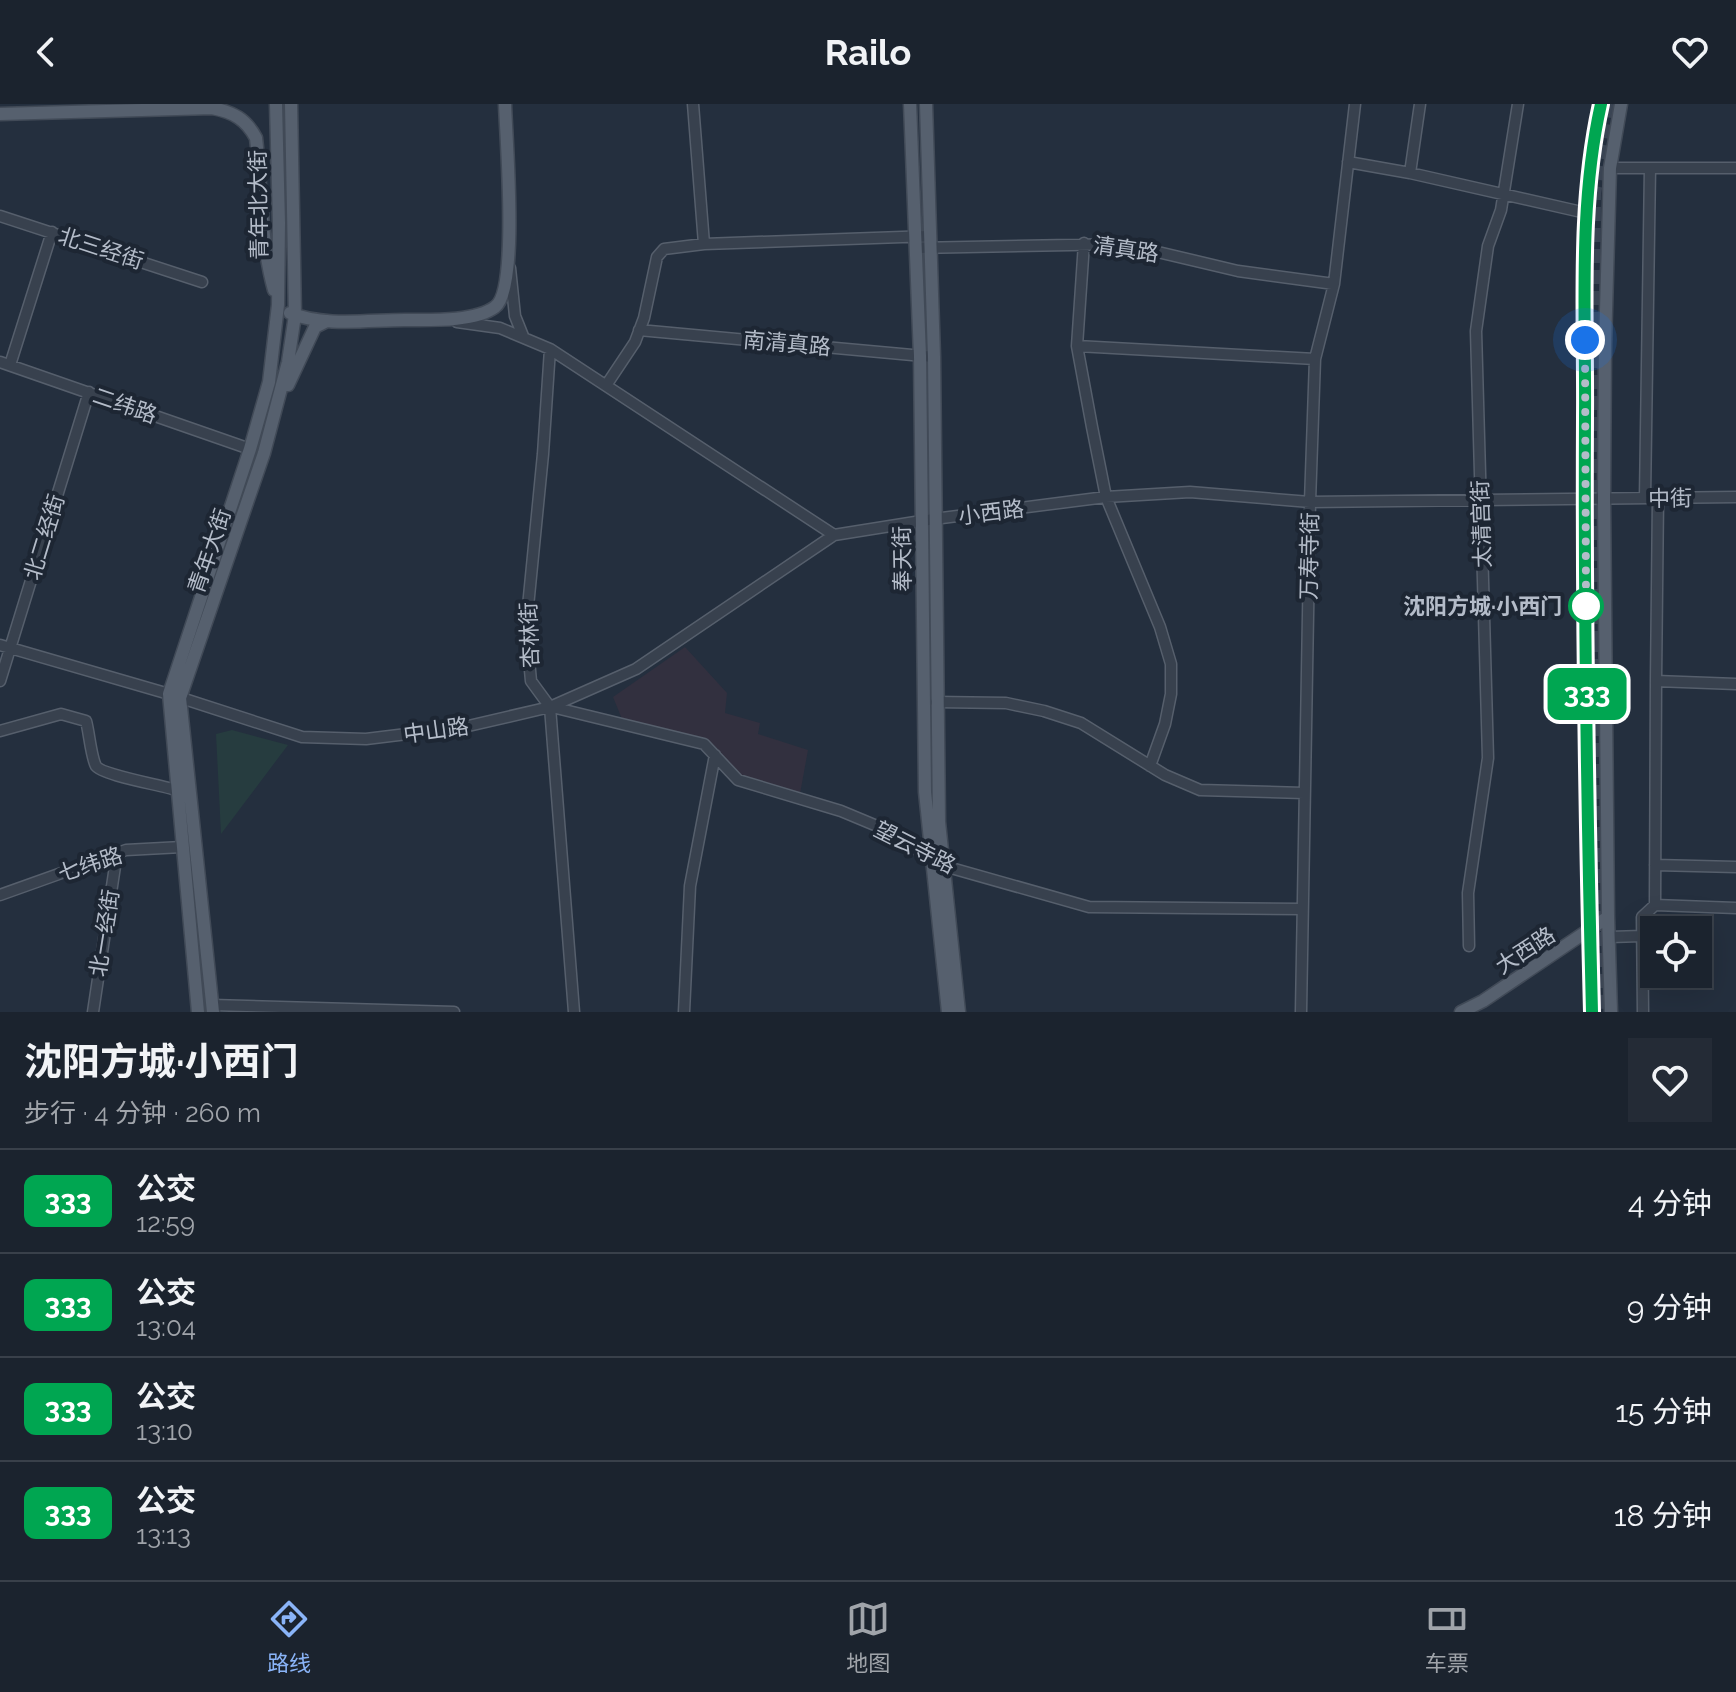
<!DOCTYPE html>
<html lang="zh">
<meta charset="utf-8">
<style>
:root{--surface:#1b232e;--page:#242b36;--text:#f1f3f6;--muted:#a0a4aa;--line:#39404a;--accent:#8ab4f8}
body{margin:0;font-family:Raleway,"Noto Sans SC",sans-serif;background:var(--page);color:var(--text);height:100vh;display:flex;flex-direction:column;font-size:30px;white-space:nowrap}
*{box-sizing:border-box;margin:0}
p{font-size:26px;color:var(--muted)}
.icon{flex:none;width:44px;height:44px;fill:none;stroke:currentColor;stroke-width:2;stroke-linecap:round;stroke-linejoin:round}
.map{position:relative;height:908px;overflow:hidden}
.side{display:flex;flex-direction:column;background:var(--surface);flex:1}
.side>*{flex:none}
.badge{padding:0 16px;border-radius:12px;font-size:28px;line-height:52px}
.fabs{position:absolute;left:1640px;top:812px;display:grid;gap:16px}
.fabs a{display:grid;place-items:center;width:72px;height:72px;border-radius:0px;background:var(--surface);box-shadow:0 8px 32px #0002,0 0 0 2px var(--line);font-size:40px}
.you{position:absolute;width:40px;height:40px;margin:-20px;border:6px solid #fff;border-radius:50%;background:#1a73e8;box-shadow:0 0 0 12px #1a73e833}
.map>.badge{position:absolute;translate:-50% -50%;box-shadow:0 0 0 4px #fff}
.round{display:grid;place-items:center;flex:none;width:84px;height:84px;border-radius:0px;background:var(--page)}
.summary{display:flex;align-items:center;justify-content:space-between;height:136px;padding:0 24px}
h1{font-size:38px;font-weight:700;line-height:60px}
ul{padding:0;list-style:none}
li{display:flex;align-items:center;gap:24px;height:104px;padding:0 24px;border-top:2px solid var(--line)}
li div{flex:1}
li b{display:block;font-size:30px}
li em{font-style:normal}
li .badge{min-width:88px;font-weight:700;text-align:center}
header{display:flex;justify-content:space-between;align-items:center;height:104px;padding:0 24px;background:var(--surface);font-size:36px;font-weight:700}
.dock{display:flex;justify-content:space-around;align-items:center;height:112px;border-top:2px solid var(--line);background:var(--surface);font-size:22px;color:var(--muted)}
.dock a{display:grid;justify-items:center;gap:4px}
.dock .on{color:var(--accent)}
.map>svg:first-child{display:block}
</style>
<header><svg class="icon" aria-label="back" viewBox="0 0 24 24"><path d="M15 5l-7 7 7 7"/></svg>Railo<svg class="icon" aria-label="heart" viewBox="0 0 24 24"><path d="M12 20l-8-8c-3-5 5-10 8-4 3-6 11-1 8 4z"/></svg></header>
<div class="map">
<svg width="1736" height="908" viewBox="0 0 1736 908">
<rect width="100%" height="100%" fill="#242f3e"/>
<path fill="#32303f" d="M685,543L727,589L725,609L760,619L758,630L808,646L800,690L740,673L710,640L622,615L613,593Z"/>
<path fill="#263c3f" d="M232,626L288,641L221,730L216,630Z"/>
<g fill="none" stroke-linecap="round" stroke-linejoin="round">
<path stroke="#3a4453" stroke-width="14" stroke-dasharray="14 7" stroke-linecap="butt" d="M1598,380L1600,544
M1592,390L1594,89L1612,0
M1594,534L1599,908"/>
<defs>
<path id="minor" d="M693,0L704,140
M1348,58L1410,69L1586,109
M1610,64H1736
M1410,69L1420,0
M0,112L202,178
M1084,139L1077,242L1092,323L1106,393L1160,523L1171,560V590L1165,620L1150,662
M916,144L1124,140L1238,167L1334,180
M510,164L515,212L523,232
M457,218L500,224L550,245L834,431L934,415L1106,393L1190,388L1310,398L1736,393
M639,226L934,253
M1077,242L1315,255
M550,245L543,350L526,523L531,577L550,603L574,908
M0,258L250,345
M10,261L52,128
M607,280L635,238L644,214L657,153L664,145L704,140L930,132
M1645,394L1650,64
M0,541L169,590L302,633L366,635L464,623L550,603L636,565L834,431
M0,577L89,288
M1656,577L1658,394
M936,598L1006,599L1044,607L1081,619L1165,671L1200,686L1304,689
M552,603L704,640L738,676L841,707L877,722L944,762L1089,803L1302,805
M0,627L61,610L86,617C89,627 91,653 96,662C102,671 161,681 176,686
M1655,761L1736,763
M0,791L126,746L182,743
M1655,801L1656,577L1736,580
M1610,833L1642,832
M1469,842L1468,789L1488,654L1476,227L1488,142L1501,106L1518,0
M212,901L454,908
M93,908L117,749
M684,908L690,782L715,651
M1301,908L1310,398L1315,255L1334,180L1355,0
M1643,908L1642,813L1655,801L1736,804"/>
<path id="major" d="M910,0L920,252L925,688L948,908
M926,0L934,253L939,718L959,908
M0,10L212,4C233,8 246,15 256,34C262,85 260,135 274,186
M290,209C324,223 369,216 405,216C429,216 475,218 495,203C519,186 506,35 505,0
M288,281L315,223L327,217
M198,908L169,590L250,345L269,278L278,201L279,119L276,0
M213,908L180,594L264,349L288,258L295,211L291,0
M1461,908L1483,897L1608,813
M1592,908C1587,712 1584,516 1585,320C1586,213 1578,105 1601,0
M1611,908L1608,813L1604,395L1605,242L1610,64L1621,0"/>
</defs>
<use href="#minor" stroke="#565f6c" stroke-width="13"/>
<use href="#major" stroke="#414a57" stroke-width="15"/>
<use href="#minor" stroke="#38414e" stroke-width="10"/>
<use href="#major" stroke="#56606e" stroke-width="12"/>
</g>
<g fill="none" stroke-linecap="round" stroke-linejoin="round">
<defs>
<path id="line" d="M1592,908C1587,710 1584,512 1585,314C1586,209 1578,103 1601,0"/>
</defs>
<use href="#line" stroke="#fff" stroke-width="18"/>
<use href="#line" stroke="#00a651" stroke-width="12"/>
<path stroke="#b4bcc9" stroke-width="8" stroke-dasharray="0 14.4" d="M1585,236L1586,502"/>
</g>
<circle fill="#fff" stroke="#00a651" stroke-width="4" cx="1586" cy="502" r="16"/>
<g text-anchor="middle" stroke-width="8" stroke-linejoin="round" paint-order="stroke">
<g font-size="22" fill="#b4bcc9" stroke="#1d2633">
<text transform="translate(258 101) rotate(-91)" y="8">青年北大街</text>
<text transform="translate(101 144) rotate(18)" y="8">北三经街</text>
<text transform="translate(1126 145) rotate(8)" y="8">清真路</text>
<text transform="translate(787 239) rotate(5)" y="8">南清真路</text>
<text transform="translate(125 301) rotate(19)" y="8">二纬路</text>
<text transform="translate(1670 394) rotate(-1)" y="8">中街</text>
<text transform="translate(991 408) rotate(-7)" y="8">小西路</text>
<text transform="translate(1481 420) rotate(-92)" y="8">太清宫街</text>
<text transform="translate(44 433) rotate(-73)" y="8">北二经街</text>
<text transform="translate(209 447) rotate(-71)" y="8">青年大街</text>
<text transform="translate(1309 452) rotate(-89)" y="8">万寿寺街</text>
<text transform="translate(902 455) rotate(-91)" y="8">奉天街</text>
<text transform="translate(529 531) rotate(-92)" y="8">杏林街</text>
<text transform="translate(436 626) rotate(-8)" y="8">中山路</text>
<text transform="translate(915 743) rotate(27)" y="8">望云寺路</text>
<text transform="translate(90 760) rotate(-18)" y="8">七纬路</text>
<text transform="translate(104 829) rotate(-81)" y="8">北一经街</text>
<text transform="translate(1525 846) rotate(-33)" y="8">大西路</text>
</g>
<g font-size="22" font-weight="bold" fill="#b4bcc9" stroke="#1d2633" text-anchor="end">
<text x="1562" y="510">沈阳方城·小西门</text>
</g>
</g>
</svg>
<div class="fabs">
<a><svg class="icon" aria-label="locate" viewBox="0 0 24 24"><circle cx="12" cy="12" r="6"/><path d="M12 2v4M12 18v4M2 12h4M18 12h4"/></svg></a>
</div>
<div class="you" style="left:1585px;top:236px"></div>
<b class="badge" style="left:1587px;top:590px;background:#00a651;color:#fff">333</b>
</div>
<section class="side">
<div class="summary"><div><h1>沈阳方城·小西门</h1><p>步行 · 4 分钟 · 260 m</p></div><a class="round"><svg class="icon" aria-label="heart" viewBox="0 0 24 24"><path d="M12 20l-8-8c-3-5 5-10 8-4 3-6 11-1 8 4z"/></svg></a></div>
<ul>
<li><span class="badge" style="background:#00a651;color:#fff">333</span><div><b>公交</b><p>12:59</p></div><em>4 分钟</em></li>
<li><span class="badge" style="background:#00a651;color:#fff">333</span><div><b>公交</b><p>13:04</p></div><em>9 分钟</em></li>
<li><span class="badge" style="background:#00a651;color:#fff">333</span><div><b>公交</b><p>13:10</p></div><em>15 分钟</em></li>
<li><span class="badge" style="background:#00a651;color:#fff">333</span><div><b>公交</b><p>13:13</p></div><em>18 分钟</em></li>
</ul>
</section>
<nav class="dock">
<a class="on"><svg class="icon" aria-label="directions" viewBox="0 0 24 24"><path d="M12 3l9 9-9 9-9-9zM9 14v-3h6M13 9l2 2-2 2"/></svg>路线</a>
<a><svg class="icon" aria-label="map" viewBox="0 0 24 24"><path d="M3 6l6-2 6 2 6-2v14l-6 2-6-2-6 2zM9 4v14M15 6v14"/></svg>地图</a>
<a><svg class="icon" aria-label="tickets" viewBox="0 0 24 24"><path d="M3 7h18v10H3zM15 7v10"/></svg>车票</a>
</nav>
